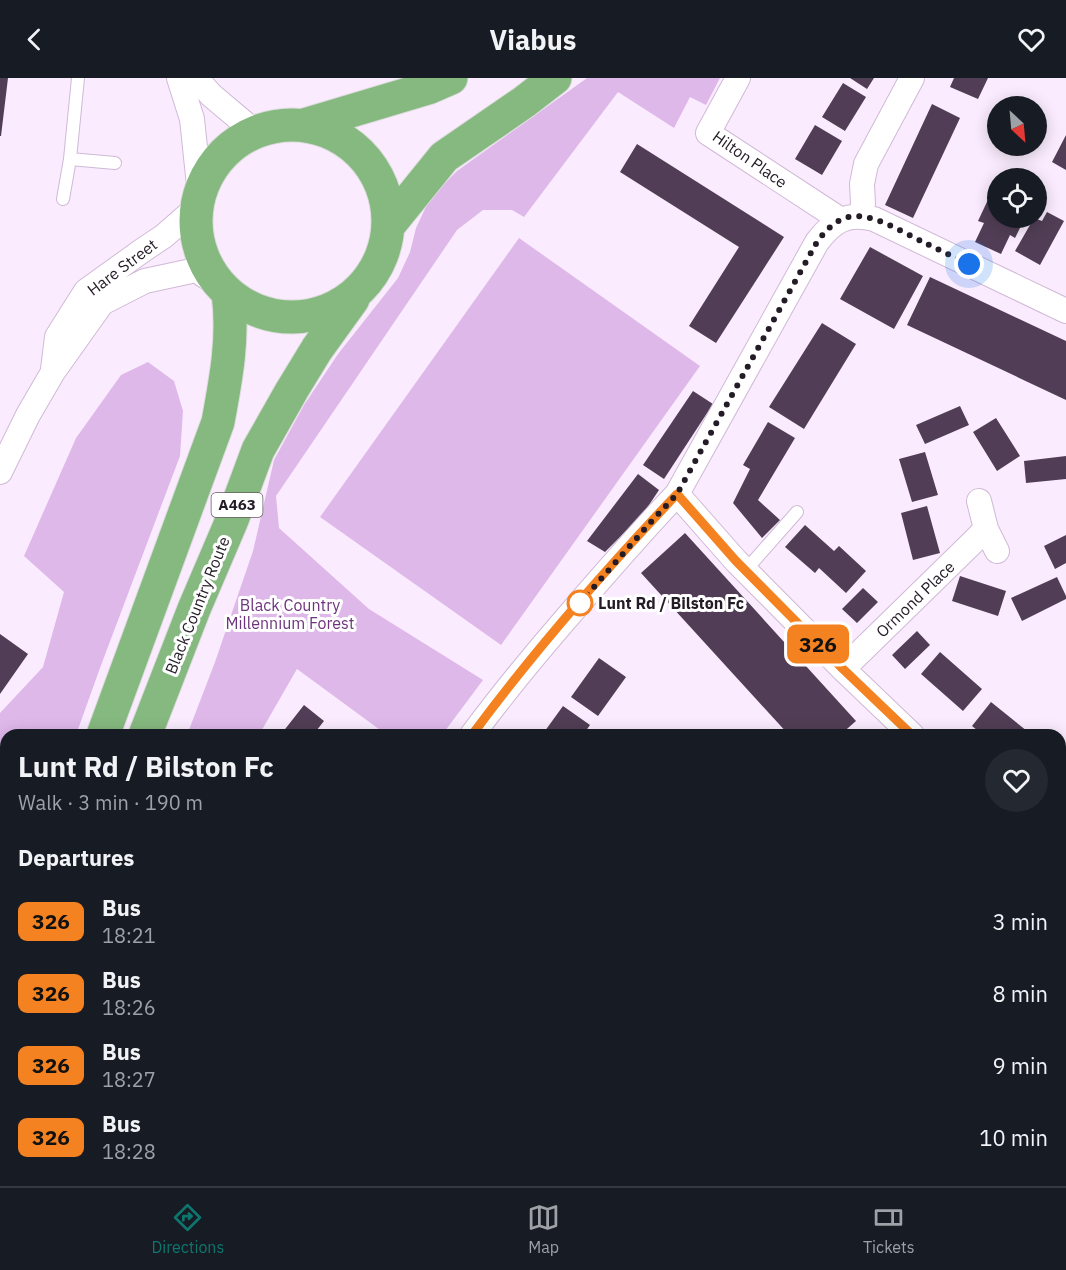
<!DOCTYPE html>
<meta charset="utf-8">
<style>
:root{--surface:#171b24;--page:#242831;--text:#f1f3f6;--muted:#9ea1a6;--line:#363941;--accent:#0f766e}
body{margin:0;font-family:"IBM Plex Sans",sans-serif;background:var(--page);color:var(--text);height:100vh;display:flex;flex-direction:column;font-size:22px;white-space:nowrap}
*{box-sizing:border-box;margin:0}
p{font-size:20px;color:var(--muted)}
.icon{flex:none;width:33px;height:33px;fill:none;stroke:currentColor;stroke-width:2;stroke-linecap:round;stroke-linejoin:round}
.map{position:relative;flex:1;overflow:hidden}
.side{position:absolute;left:0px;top:651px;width:1066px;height:458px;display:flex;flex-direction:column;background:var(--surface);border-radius:18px 18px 0 0;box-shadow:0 3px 15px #0003}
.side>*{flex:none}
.badge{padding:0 12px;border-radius:9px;font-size:21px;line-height:39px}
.needle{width:39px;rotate:154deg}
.controls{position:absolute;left:987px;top:18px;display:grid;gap:12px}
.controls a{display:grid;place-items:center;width:60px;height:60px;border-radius:50%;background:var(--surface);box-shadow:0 3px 15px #0003;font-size:30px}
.you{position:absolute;width:30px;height:30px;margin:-15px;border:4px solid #fff;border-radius:50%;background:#1a73e8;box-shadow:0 0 0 9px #1a73e833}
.map>.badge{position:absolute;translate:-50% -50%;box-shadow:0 0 0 3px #fff}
h2{padding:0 18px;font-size:22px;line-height:54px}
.round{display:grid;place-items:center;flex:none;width:63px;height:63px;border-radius:32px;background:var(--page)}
.overview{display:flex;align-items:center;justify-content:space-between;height:102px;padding:0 18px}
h1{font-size:28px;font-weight:700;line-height:45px}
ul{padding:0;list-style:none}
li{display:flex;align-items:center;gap:18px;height:72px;padding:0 18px}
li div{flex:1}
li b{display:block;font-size:22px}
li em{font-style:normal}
li .badge{min-width:66px;font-weight:700;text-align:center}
header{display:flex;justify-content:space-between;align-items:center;height:78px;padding:0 18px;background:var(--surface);font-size:27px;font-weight:700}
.menu{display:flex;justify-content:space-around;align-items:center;height:84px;border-top:2px solid var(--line);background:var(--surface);font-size:16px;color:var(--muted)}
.menu a{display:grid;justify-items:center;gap:3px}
.menu .on{color:var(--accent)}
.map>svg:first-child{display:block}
</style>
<header><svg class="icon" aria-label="back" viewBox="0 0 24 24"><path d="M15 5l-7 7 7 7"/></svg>Viabus<svg class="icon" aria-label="heart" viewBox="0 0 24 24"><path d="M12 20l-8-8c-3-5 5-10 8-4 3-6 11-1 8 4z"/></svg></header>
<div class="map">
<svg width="1066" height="1108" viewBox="0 0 1066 1108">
<rect width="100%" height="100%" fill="#faecfe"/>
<path fill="#dfb8ea" d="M587,0H720L706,27L690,19L674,50L618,14L524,139L512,132H483L457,152L276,418L279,450L369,531L483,602L442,657H387L297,591L259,657H187L215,584L253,473L274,382L304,327L338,276L398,200L410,174L416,150L430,120L457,93Z
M519,160L700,288L501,567L320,439Z
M148,284L174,303L183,333L180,378L100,590L76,657H6V849H0V635L43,589L64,514L24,478L76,360L121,297Z"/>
<path fill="#513e56" d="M0,0H8L1,58H0Z
M850,0H874L867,11Z
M954,0H988L978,21L950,9Z
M843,5L866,19L845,53L822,39Z
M932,26L960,40L913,140L885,127Z
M815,47L842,63L822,97L795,81Z
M1066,57V92L1052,84Z
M637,66L784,159L716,265L689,248L739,169L620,94Z
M993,111L998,113V140H1025L1015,160L1010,157L1001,176L975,164L984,145L978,143Z
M1047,134L1064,143L1040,187L1015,173L1034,140L1042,143Z
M870,169L923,198L894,251L840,221Z
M930,199L1066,263V322L907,247Z
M822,245L856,266L804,351L769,329Z
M693,313L713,326L664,401L643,387Z
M960,328L969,347L925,366L916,347Z
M996,340L1020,378L997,393L973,354Z
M768,344L795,360L758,422L780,442L762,460L733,425L750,391L743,387Z
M925,374L938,417L912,424L899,381Z
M1066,378V401L1026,405L1024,383Z
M638,396L659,412L643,436L605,474L587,463Z
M927,428L940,475L913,482L901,435Z
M805,447L834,473L839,468L866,493L846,515L819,490L815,495L785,469Z
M685,455L856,643L840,657H789L641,495Z
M1066,457V485L1055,491L1044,468Z
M960,498L1006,513L998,538L952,523Z
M1057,499L1066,518V521L1022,543L1011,520Z
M863,510L878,524L857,545L842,531Z
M917,553L930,567L905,591L892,577Z
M0,556L28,576L0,616Z
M940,574L982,611L963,633L921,596Z
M599,580L626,599L598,638L571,619Z
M991,624L1027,653L1023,657H983L972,648Z
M304,627L324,643L313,657H284L282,655Z
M563,628L590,647L583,657H542Z
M1062,696L1066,700V723L1060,729V697Z
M133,1102H163L160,1108H143Z
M249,1102H275L272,1108H258Z
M447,1102H473L469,1108H456Z
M563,1102H594L591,1108H560Z
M705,1102H732L730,1108H711L704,1105Z
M806,1102H834L832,1108H803Z"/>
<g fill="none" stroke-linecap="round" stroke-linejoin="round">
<defs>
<path id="lane" d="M70,81L115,85
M63,121L70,81L78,0
M745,493L797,434"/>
<path id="street" d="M179,0L192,41L200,117
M196,0L211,17L255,54
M738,0L708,55L841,142
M861,138L863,126L862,106L866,86L912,0
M53,291L57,259L86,213L143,172L164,158L197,129
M0,394L28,337L53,294L102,225L145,203L196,192L222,209
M677,416L736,483L843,591L912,657
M979,423L986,451L997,473
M843,591L972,465L986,451
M472,657C501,618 532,580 564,543C601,500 638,457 677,416L817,164C833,143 847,134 874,141L1066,233
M1060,800L1066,806
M0,1059L6,1077
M15,1102L17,1108
M184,1108L188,1102
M770,1108L772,1102"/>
<path id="highway" d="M196 143a96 96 0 1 1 192 0a96 96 0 1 1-192 0Z
M304,47L428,10L451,0
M389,147L444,79L524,24L555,0
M103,657L218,344C226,301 234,259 228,215
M145,657L194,531L232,442L258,372L292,312L317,271L353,221
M0,934L6,918
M0,1030L6,1016"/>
</defs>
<use href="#lane" stroke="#d0b9d6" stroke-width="14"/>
<use href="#street" stroke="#d0b9d6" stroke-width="26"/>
<use href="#highway" stroke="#dcdbdc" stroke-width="35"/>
<use href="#lane" stroke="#fff" stroke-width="12"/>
<use href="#street" stroke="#fff" stroke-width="24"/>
<use href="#highway" stroke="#85b97f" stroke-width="33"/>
</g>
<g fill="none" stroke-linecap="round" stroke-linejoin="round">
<defs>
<path id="line" d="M472,657C534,573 605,492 677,416L736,483L843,591L912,657"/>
</defs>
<use href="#line" stroke="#fff" stroke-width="14"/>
<use href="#line" stroke="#f58220" stroke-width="9"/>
<path stroke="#231b25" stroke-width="6" stroke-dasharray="0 10.8" d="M580,525L650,445L677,416L817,164C825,153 835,142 849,139C872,134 902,154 923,164C938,171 953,179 969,186"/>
</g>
<circle fill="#fff" stroke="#f58220" stroke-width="3" cx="580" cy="525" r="12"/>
<g text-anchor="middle" stroke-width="6" stroke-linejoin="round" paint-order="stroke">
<rect fill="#fff" stroke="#655f66" stroke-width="1.5" x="211.5" y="415" width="51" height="24" rx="4.5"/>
<g font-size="15" font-weight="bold" fill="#231b25">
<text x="237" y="432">A463</text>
</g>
<g font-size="16" fill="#231b25" stroke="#fff">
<text transform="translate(750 81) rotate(35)" y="6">Hilton Place</text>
<text transform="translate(122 189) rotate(-37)" y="6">Hare Street</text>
<text transform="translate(915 521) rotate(-44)" y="6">Ormond Place</text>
<text transform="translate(197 527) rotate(-68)" y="6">Black Country Route</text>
</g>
<g font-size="16" font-weight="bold" fill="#231b25" stroke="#fff" text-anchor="start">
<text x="598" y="531">Lunt Rd / Bilston Fc</text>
</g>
<g font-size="16" fill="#6e337d" stroke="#fff">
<text x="290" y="533">Black Country<tspan x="290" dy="18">Millennium Forest</tspan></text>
</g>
</g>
</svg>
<div class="controls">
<a><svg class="needle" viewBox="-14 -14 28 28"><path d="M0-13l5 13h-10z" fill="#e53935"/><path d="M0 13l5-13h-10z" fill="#9ea1a6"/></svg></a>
<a><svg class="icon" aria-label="locate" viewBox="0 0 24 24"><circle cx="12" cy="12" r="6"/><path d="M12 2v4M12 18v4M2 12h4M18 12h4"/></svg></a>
</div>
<div class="you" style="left:969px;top:186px"></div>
<b class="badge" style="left:818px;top:566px;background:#f58220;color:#111">326</b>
<section class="side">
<div class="overview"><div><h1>Lunt Rd / Bilston Fc</h1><p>Walk · 3 min · 190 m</p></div><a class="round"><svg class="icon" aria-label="heart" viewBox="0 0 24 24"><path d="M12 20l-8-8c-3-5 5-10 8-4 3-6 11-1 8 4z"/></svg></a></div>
<h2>Departures</h2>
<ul>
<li><span class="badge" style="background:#f58220;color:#111">326</span><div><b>Bus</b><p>18:21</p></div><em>3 min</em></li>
<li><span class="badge" style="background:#f58220;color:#111">326</span><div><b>Bus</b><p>18:26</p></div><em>8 min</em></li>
<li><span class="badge" style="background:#f58220;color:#111">326</span><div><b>Bus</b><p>18:27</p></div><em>9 min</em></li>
<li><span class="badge" style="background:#f58220;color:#111">326</span><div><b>Bus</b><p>18:28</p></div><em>10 min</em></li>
</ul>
</section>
</div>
<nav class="menu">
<a class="on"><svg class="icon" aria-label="directions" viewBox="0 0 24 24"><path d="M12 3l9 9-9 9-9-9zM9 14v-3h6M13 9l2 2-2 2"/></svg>Directions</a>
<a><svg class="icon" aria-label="map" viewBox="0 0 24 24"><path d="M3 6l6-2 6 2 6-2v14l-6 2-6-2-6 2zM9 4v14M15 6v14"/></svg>Map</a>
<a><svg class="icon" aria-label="tickets" viewBox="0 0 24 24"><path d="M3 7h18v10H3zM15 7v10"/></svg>Tickets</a>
</nav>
